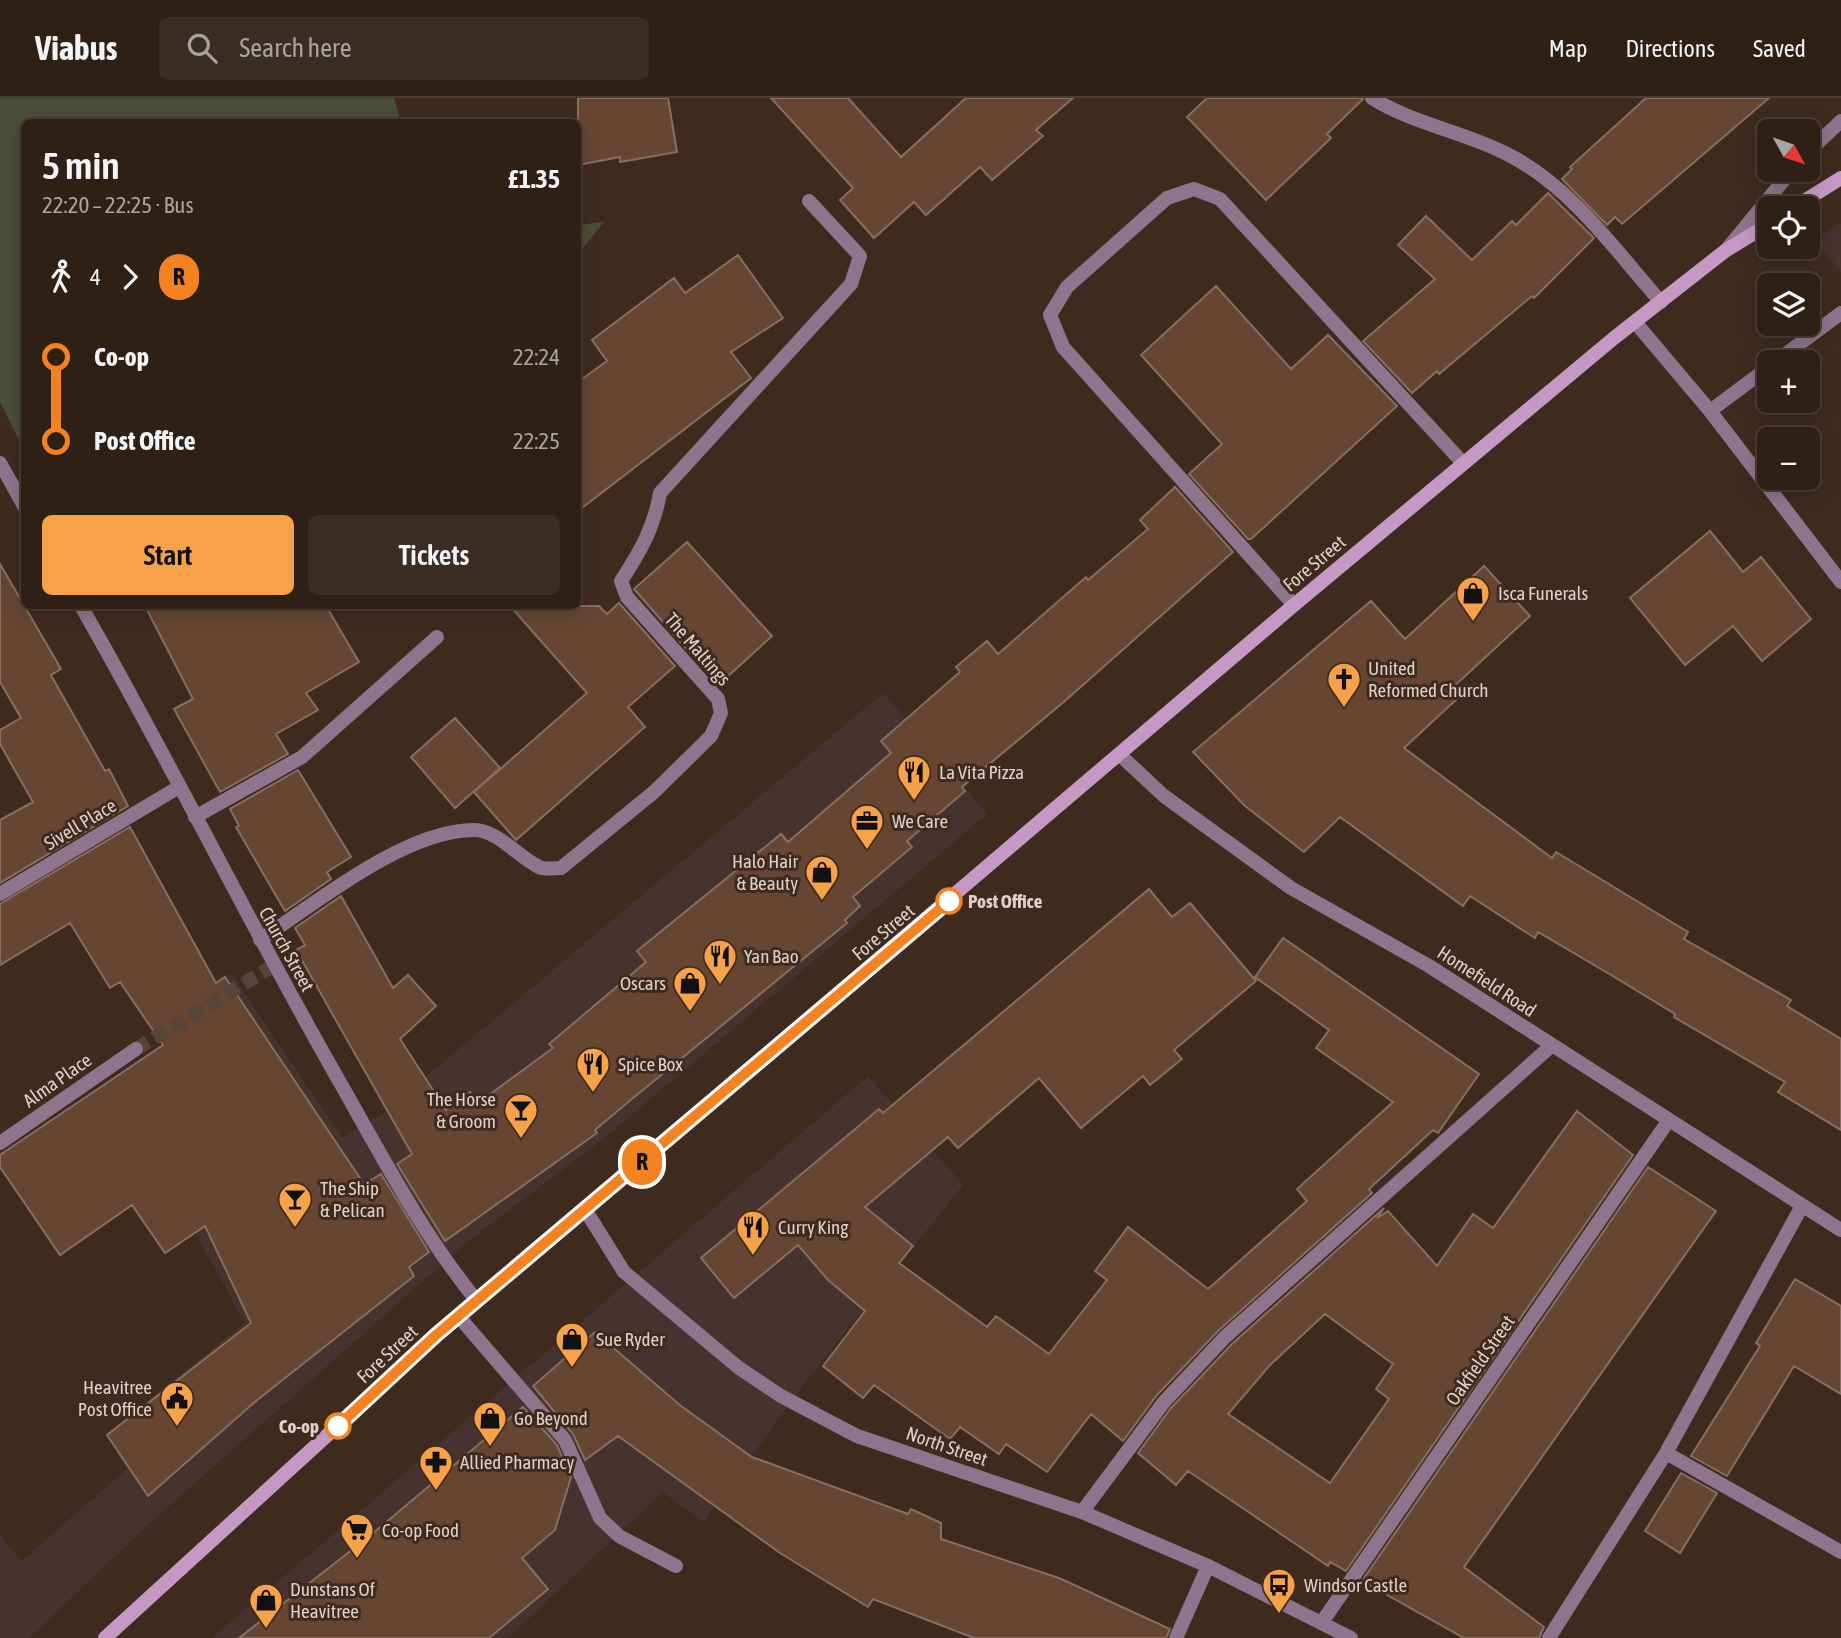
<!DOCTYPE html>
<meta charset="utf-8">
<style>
:root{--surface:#2f2016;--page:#3b2d23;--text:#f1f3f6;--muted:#a7a3a1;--line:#4a3e35;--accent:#f7a148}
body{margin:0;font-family:"Asap Condensed",sans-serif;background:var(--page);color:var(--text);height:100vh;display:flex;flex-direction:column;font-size:26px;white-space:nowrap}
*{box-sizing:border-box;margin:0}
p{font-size:23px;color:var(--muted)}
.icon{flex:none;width:38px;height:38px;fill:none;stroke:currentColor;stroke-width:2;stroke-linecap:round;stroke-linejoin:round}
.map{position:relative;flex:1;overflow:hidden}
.side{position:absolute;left:21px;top:21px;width:560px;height:490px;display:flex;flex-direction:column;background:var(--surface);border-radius:10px;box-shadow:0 4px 18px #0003,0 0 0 2px var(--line)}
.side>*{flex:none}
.badge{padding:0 14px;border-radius:23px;font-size:24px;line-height:46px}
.needle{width:46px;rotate:130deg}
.controls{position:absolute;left:1757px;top:21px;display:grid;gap:14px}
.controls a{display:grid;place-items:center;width:63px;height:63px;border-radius:10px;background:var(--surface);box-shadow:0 4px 18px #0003,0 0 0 2px var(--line);font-size:35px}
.map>.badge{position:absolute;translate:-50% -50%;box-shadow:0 0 0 4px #fff}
.legs{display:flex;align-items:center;gap:10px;height:77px;padding:0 21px;font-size:23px}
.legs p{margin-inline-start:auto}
.summary{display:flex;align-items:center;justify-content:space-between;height:119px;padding:0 21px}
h1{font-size:38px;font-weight:600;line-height:52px}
.action{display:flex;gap:14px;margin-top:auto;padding:14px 21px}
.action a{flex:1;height:80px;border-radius:10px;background:var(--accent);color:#111;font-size:28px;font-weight:600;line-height:80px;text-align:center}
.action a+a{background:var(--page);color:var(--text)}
ul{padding:0 21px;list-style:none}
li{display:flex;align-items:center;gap:24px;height:84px;font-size:26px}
li i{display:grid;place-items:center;width:10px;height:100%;margin:0 9px;background:currentColor}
li i::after{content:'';width:18px;height:18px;margin:-9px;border:5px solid;border-radius:50%;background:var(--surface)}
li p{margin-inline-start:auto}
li:first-child i{background:linear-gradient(#0000 50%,currentColor 0)}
li:last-child i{background:linear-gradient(currentColor 50%,#0000 0)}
header{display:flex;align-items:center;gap:42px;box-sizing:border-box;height:98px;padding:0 35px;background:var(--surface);border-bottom:2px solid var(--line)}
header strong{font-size:33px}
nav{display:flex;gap:38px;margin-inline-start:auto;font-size:24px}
.search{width:490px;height:63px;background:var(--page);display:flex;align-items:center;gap:18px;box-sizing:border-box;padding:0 24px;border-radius:10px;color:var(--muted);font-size:26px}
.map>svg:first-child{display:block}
</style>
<header>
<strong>Viabus</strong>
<div class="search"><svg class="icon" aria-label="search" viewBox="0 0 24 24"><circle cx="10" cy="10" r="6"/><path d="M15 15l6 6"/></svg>Search here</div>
<nav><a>Map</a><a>Directions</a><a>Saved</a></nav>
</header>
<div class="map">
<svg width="1841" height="1540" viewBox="0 0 1841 1540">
<rect width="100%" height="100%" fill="#3f2b1e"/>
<path fill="#46322e" d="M1841,125V174L1814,141Z
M883,595L987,716L602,1042L467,1144L149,1426L29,1540H0V1438L22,1463L127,1371L106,1336L245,1225L195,1135L165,1155L132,1107L60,1157L0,1069V1057L163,947L151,929L231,875L342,1039L379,1018Z
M868,978L963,1087L808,1281L703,1424L663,1394L508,1540H212Z"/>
<path fill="#4b4e36" d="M0,0H394L401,24H24V352L0,304Z
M604,124L578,156V127Z"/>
<path fill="#664633" stroke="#866e60" stroke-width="2" fill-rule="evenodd" d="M578,0H668L677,54L620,64V59L578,67Z
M771,0H848L901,59L966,0H1073L1036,32L1043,38L992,82L980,69L926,117L914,104L874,140L840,102L853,90Z
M1207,0H1362L1363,1L1327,36L1331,40L1266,102L1187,19Z
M1646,0H1769L1622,126L1615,119L1607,127L1562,81L1572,71L1570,69Z
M1548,95L1594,140L1534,200L1532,198L1439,276L1437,273L1412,295L1363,243L1435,181L1398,147L1426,118L1472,162L1512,123L1516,127Z
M738,157L783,220L731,254L751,280L578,413V284L607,263L592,242L674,180L685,195Z
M1216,188L1291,271L1328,237L1397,308L1251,441H1248L1189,376L1222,346L1141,257Z
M1175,389L1233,454L1066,602L962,689L965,693L907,743L912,749L853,799L860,808L845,822L847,825L627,1005L595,1032L597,1035L445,1143L397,1066L412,1056L296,852L305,847L295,830L341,798L393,890L408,877L436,908L400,941L446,1012L470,994L478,1005L553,950L549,946L646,864L637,853L781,736L788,744L891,655L881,643L960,574L956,569L987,543L998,556L1086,479L1088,482L1148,431L1140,422Z
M1710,433L1743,474L1761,459L1811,521L1762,563L1733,528L1685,567L1630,500Z
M687,444L772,538L726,580L697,548L690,555L634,491Z
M0,466L61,571L51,577L105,673L109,671L128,708L0,785V722L33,704L0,646V632L21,620L0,584Z
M1484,468L1530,518L1450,592L1458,600L1404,650L1552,760L1556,754L1688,834L1684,841L1791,902L1787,908L1841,941V1032L1778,994L1785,984L1674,919L1675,916L1611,877L1538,834L1535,840L1470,798L1463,808L1340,719L1304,754L1245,708L1193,654L1371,503L1405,541Z
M619,505L675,568L628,609L645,629L516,742L474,694L587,595L510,508H599L607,516Z
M145,508H326L359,564L306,595L318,612L276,636L288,656L220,694L174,611L193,601Z
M455,620L500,670L455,710L411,659Z
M298,672L351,759L327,774L331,781L285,813L236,729L239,728L230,711Z
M130,729L216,885L225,879L364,1086L381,1076L429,1154L409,1169L414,1178L256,1303L148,1398L107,1337L251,1225L205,1128L165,1155L132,1107L60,1157L0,1069V1057L163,947L120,884L110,890L70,825L0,867V806Z
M1149,791L1172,819L1190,805L1256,883L1174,952L1182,961L1150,987L1143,978L1081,1030L1039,980L958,1050L948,1039L865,1109L913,1148L899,1165L987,1229L996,1218L1049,1256L1107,1182L1095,1173L1128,1129L1208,1191L1307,1103L1297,1091L1393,1004L1316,950L1329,932L1255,879L1283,840L1479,976L1438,1035L1433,1032L1369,1091L1372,1095L1219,1232L1157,1297L1123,1343L1091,1316L1047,1374L1006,1346L999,1356L960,1329L950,1341L874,1287L863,1300L823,1268L865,1213L828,1182L798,1147L734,1200L701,1160L879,1011L883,1015Z
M1577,1013L1633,1057L1346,1473L1330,1464L1328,1468L1188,1373L1176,1387L1138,1355L1171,1310L1232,1246L1384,1110L1377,1120L1388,1113L1437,1168L1473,1116L1493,1130ZM1325,1216L1393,1266L1376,1291L1389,1301L1330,1385L1228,1316L1270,1267Z
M1648,1069L1716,1113L1464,1469L1544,1529L1539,1540H1464L1362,1483Z
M1795,1181L1841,1208V1296L1794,1268L1727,1378L1691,1358L1760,1248L1756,1245Z
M595,1234L681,1308L752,1359L908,1416L911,1411L941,1425V1441L1059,1480L1170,1531L1166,1540H974L873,1501L868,1509L780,1455L618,1338L585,1362L573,1336L533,1288Z
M523,1309L557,1347L571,1379L555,1432L522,1460L548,1491L489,1540H239L371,1437Z
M1681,1375L1717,1395L1680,1455L1645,1433Z"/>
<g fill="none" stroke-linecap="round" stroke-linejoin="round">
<path stroke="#574438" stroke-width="14" stroke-dasharray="14 7" stroke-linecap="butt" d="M136,951L273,868"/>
<path stroke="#8f748e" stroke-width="14" d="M1372,0C1415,27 1467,34 1511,58C1573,91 1615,152 1661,204
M1635,224L1710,313L1841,484
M1775,264L1841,215
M1710,313L1769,269
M1294,507L1063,249L1050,217L1067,189L1167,100L1194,91L1220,101L1463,365
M459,1219L565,1342L600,1420L619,1438L676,1468
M1666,1355L1841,1454
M1082,1414L1164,1304L1225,1239L1551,948
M1549,1540L1666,1355L1802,1108"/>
<path stroke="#8f748e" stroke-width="14" d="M1808,54L1841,23
M1728,150L1792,72
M0,365L24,408
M81,508C172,666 251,830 342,988C384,1062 423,1137 477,1203
M1120,657L1164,698L1291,790L1429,868L1841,1132
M195,719L302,659L437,539
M0,796L179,689
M260,842C316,805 405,732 474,732C498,732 519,760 539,769C545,772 554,770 561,770L654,694L711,638L721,615L718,601L627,499L621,483C640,454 654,430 660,395L851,186L860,158L809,103
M0,1045L136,951
M586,1113L624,1174L739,1270L781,1298L857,1338L1082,1414L1208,1468L1351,1540
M1322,1524L1669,1022
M1176,1540L1208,1468"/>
<path stroke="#c599c4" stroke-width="14" d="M1793,110L1841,80
M105,1540L437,1237L1294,507L1614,240L1725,153L1769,126"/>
</g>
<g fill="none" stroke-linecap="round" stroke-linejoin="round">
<defs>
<path id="line-1" d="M338,1328L436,1237L949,803"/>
</defs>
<use href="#line-1" stroke="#fff" stroke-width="16"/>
<use href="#line-1" stroke="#f58220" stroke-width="10"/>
</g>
<defs>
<symbol id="shop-pin" viewBox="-11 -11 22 30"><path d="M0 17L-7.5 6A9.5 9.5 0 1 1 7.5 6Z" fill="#f7a148" stroke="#3f2b1e"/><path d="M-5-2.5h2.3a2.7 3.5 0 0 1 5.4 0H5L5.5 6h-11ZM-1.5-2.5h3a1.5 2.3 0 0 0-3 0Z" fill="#111"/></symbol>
<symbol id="church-pin" viewBox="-11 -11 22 30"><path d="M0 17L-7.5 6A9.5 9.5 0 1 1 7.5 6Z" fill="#f7a148" stroke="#3f2b1e"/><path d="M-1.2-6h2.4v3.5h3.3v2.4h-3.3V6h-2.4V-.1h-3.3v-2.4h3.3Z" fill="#111"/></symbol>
<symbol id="restaurant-pin" viewBox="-11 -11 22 30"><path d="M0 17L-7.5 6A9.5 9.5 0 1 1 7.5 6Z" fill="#f7a148" stroke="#3f2b1e"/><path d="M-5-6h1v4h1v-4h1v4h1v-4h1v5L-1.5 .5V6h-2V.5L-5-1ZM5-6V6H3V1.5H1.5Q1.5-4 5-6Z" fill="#111"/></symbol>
<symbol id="office-pin" viewBox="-11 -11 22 30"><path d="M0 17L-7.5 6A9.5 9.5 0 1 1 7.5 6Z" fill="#f7a148" stroke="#3f2b1e"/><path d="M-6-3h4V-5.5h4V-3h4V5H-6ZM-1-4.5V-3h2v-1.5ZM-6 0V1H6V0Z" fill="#111"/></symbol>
<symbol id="bar-pin" viewBox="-11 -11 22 30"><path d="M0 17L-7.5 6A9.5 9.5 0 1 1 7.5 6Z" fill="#f7a148" stroke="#3f2b1e"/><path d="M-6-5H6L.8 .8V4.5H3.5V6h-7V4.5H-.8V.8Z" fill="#111"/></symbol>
<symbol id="civic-pin" viewBox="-11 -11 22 30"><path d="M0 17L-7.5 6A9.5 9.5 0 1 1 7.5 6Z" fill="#f7a148" stroke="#3f2b1e"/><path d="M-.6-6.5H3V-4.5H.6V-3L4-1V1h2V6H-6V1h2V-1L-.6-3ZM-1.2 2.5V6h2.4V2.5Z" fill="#111"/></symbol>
<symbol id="pharmacy-pin" viewBox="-11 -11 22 30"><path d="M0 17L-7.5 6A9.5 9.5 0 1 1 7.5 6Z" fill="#f7a148" stroke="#3f2b1e"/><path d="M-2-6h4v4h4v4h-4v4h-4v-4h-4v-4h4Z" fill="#111"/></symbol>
<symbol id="supermarket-pin" viewBox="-11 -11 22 30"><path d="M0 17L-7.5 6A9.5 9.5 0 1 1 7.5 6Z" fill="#f7a148" stroke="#3f2b1e"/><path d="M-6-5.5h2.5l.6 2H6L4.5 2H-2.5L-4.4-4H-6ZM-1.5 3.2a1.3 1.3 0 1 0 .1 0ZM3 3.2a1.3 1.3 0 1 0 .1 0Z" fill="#111"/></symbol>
<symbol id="bus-pin" viewBox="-11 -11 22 30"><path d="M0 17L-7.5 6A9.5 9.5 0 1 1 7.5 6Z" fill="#f7a148" stroke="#3f2b1e"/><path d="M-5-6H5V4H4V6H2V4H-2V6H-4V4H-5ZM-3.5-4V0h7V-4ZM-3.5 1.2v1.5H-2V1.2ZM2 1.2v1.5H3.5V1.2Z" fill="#111"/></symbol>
</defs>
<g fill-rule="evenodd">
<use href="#shop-pin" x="1454" y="476" width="38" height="52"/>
<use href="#church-pin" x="1325" y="562" width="38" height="52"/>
<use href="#restaurant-pin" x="895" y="655" width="38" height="52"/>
<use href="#office-pin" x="848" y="704" width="38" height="52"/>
<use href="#shop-pin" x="803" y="755" width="38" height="52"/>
<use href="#restaurant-pin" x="701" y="839" width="38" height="52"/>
<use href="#shop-pin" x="671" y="866" width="38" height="52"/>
<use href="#restaurant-pin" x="574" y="947" width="38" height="52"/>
<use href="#bar-pin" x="502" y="993" width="38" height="52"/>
<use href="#bar-pin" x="276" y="1082" width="38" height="52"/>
<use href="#restaurant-pin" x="734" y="1110" width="38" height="52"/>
<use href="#shop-pin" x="553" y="1222" width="38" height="52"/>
<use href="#civic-pin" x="158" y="1281" width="38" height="52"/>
<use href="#shop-pin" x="471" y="1301" width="38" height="52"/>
<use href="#pharmacy-pin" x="417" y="1345" width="38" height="52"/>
<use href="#supermarket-pin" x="338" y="1413" width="38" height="52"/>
<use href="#bus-pin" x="1260" y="1468" width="38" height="52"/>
<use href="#shop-pin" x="247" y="1483" width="38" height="52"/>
</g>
<g fill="#fff" stroke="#f58220" stroke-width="3.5">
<circle cx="949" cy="803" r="12"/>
<circle cx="338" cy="1328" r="12"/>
</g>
<g text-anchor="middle" stroke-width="6" stroke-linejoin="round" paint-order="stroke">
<g font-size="19" fill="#dfd1ca" stroke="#3f2b1e">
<text transform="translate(1314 465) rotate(-40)" y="7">Fore Street</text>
<text transform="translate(698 551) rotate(49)" y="7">The Maltings</text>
<text transform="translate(80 726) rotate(-31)" y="7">Sivell Place</text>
<text transform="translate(883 834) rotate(-40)" y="7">Fore Street</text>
<text transform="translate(287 851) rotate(61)" y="7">Church Street</text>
<text transform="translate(1487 883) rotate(33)" y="7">Homefield Road</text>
<text transform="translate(57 982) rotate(-35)" y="7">Alma Place</text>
<text transform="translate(387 1256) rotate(-43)" y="7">Fore Street</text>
<text transform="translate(1480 1262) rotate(-55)" y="7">Oakfield Street</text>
<text transform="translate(947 1348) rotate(19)" y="7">North Street</text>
</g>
<g font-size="19" fill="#dfd1ca" stroke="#3f2b1e" text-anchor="start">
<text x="1498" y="502">Isca Funerals</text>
<text x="1368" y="577">United<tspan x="1368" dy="22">Reformed Church</tspan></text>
<text x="939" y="681">La Vita Pizza</text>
<text x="892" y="730">We Care</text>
<text x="798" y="770" text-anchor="end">Halo Hair<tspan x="798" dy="22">&amp; Beauty</tspan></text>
<text x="744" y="865">Yan Bao</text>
<text x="666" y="892" text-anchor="end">Oscars</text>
<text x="618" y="973">Spice Box</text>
<text x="496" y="1008" text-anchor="end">The Horse<tspan x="496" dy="22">&amp; Groom</tspan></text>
<text x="320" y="1097">The Ship<tspan x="320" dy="22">&amp; Pelican</tspan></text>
<text x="778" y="1136">Curry King</text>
<text x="596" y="1248">Sue Ryder</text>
<text x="152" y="1296" text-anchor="end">Heavitree<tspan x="152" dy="22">Post Office</tspan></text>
<text x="514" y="1327">Go Beyond</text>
<text x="460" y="1371">Allied Pharmacy</text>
<text x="382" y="1439">Co-op Food</text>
<text x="1304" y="1494">Windsor Castle</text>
<text x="290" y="1498">Dunstans Of<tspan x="290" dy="22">Heavitree</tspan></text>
</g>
<g font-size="19" font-weight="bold" fill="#dfd1ca" stroke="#3f2b1e" text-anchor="start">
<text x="968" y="810">Post Office</text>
<text x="319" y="1335" text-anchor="end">Co-op</text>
</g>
</g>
</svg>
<div class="controls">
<a><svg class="needle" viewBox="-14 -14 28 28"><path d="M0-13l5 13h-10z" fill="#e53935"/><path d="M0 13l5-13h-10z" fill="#a7a3a1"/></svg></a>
<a><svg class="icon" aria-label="locate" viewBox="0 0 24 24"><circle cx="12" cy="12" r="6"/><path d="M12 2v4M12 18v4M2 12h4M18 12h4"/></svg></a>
<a><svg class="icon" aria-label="layers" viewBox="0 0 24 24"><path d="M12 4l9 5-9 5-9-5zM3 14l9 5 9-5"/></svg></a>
<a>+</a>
<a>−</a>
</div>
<b class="badge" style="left:642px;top:1064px;background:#f58220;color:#111">R</b>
<section class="side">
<div class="summary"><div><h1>5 min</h1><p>22:20 – 22:25 · Bus</p></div><b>£1.35</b></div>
<div class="legs"><svg class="icon" aria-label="walk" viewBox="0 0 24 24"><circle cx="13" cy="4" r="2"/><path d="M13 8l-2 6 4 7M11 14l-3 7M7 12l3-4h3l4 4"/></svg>4<svg class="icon" aria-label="forward" viewBox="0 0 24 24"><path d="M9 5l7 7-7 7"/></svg><b class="badge" style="background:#f58220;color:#111">R</b></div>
<ul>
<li><i style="color:#f58220"></i><b>Co-op</b><p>22:24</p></li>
<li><i style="color:#f58220"></i><b>Post Office</b><p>22:25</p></li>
</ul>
<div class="action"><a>Start</a><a>Tickets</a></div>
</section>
</div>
